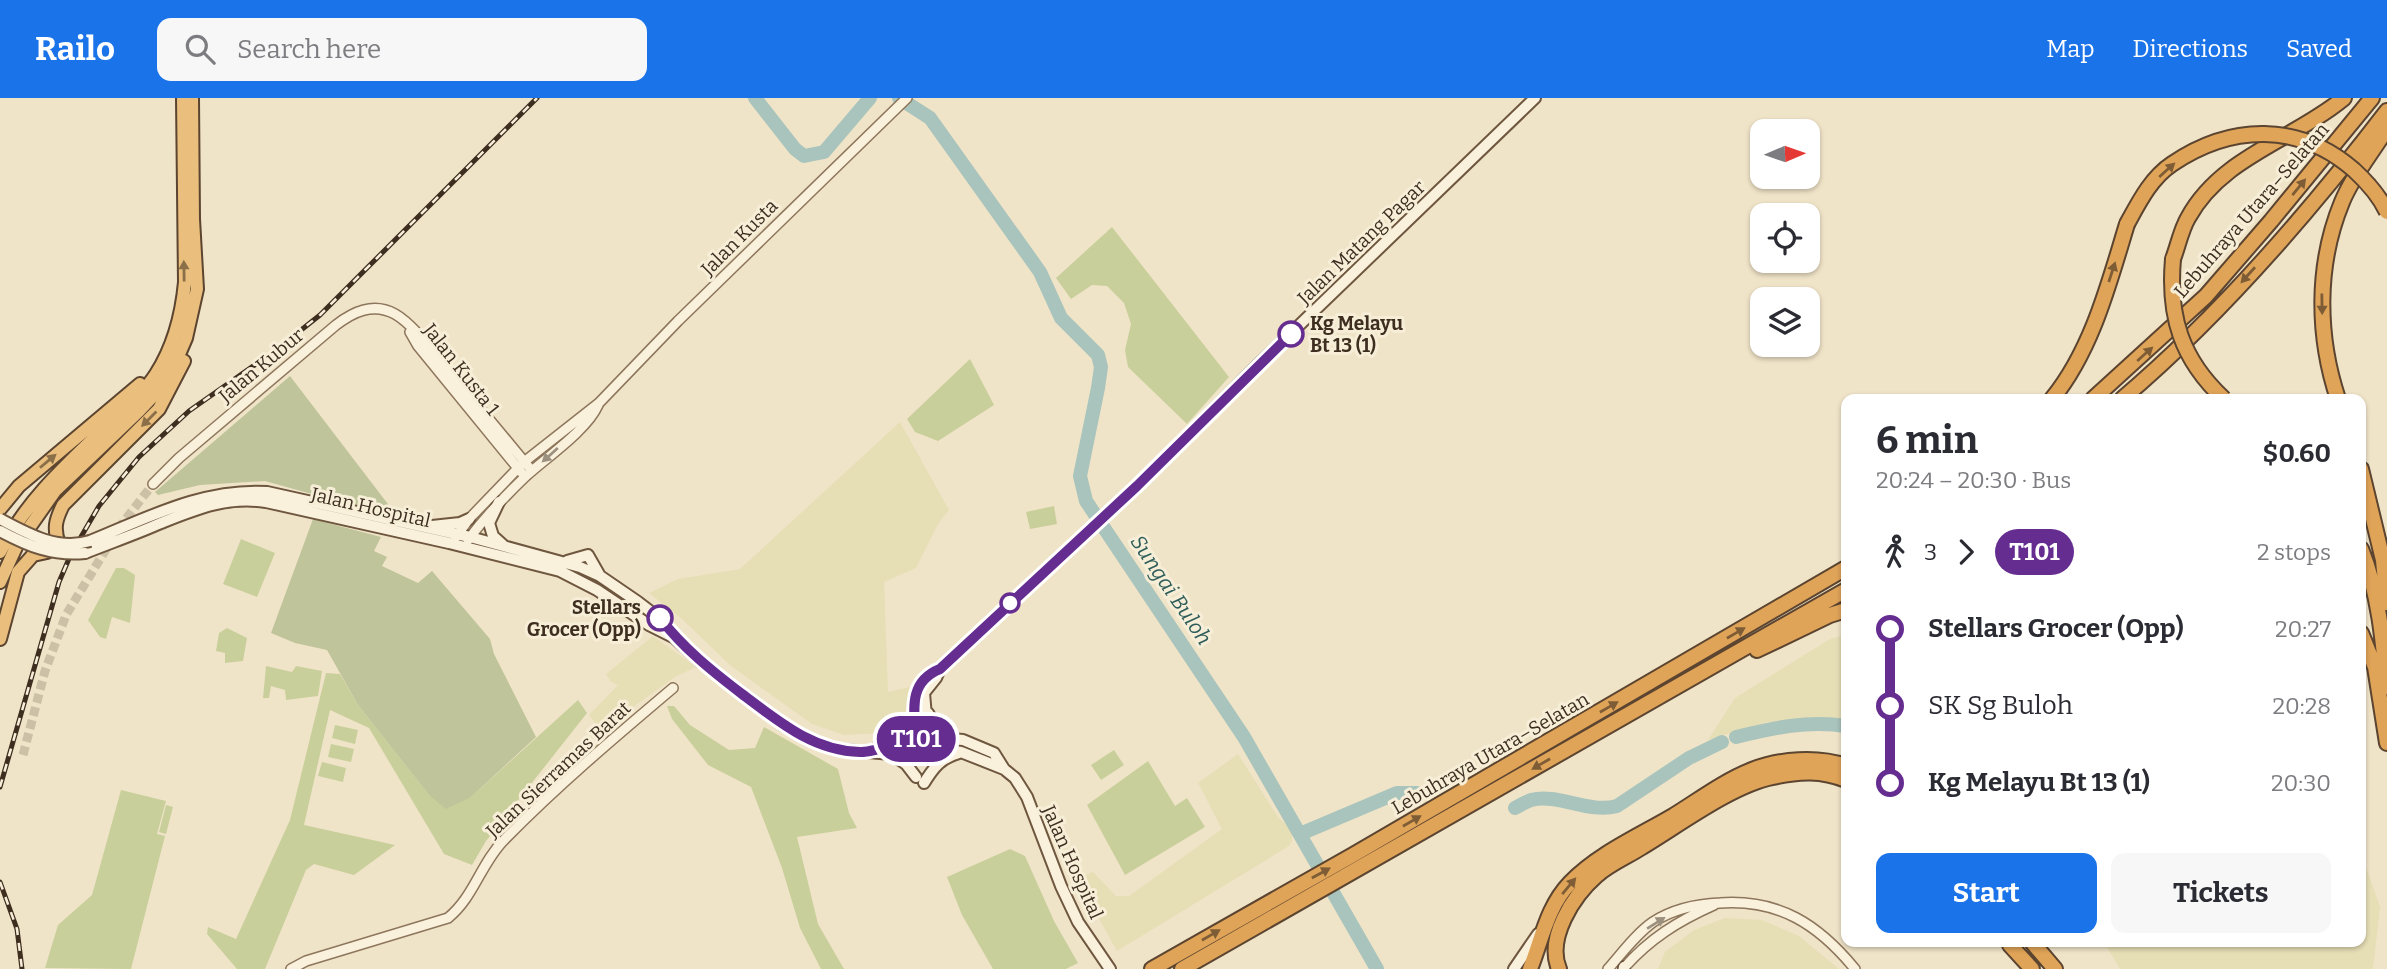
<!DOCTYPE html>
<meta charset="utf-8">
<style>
:root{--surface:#fff;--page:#f7f7f7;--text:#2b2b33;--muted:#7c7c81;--accent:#1a73e8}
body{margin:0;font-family:Bitter,serif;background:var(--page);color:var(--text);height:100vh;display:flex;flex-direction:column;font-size:26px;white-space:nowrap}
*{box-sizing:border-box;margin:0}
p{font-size:23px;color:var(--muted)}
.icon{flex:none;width:38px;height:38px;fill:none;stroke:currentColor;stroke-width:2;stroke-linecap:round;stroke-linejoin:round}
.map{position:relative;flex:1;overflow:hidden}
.sheet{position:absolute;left:1841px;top:296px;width:525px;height:553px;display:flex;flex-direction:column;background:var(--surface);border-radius:14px;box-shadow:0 2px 5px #0004}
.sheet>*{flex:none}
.badge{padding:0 14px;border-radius:23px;font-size:24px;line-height:46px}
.needle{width:46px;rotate:88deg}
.fabs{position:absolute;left:1750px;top:21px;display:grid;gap:14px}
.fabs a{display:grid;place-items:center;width:70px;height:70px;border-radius:14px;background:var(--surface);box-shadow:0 2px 5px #0004;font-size:35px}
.map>.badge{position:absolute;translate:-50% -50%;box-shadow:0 0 0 4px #fff}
.legs{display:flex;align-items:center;gap:10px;height:77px;padding:0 35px;font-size:23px}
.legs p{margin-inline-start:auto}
.overview{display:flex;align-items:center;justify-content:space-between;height:119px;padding:0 35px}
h1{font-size:38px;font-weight:700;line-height:52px}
.cta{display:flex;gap:14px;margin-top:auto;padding:14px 35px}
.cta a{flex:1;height:80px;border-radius:14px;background:var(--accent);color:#fff;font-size:28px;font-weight:700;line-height:80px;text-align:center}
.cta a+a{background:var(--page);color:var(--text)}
ul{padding:0 35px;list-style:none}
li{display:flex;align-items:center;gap:24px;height:77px;font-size:26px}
li i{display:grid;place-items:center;width:10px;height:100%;margin:0 9px;background:currentColor}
li i::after{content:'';width:18px;height:18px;margin:-9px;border:5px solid;border-radius:50%;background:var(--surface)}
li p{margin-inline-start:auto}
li:first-child i{background:linear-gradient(#0000 50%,currentColor 0)}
li:last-child i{background:linear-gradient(currentColor 50%,#0000 0)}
header{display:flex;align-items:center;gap:42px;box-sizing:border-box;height:98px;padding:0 35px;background:var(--accent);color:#fff}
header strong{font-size:33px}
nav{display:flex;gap:38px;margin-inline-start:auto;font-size:24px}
.search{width:490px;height:63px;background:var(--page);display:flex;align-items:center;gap:18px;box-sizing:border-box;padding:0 24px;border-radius:14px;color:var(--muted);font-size:26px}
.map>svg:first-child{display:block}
</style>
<header>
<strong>Railo</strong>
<div class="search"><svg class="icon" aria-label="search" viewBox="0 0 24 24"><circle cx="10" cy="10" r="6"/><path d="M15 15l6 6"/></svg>Search here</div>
<nav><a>Map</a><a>Directions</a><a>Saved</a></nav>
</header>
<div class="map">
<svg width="2387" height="871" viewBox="0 0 2387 871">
<rect width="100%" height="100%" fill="#f0e4c8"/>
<path fill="#e6deb5" d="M900,324L949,412L938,426L916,470L884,484L888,594L910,589V600L903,623L895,632L884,635L844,637L812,626L731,568L682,521L649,495L678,481L740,471Z
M1846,537V632L1768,624L1708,642L1735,600L1830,541Z
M653,538L696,569L675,579L601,632L589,617L618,587L611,584L606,576Z
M1238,656L1278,719L1292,732V743L1289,748L1117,853L1077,781L1093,774L1116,798H1129L1222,731L1198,685Z
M2361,755L2380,809L2373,871H2120L2104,844H2361Z
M1725,820L1762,822L1799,838L1839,871H1658L1665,854L1694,832Z"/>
<path fill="#c9cf9b" d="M1112,129L1229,279L1187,326L1128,269L1125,252L1131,226L1124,205L1107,188L1092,187L1071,201L1056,180Z
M970,261L994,307L938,343L915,334L907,321Z
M1054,408L1057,426L1030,431L1026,414Z
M241,441L275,455L257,499L223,486Z
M116,470H124L135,477L130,525L112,519L106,541L100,539L88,522Z
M227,530L247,540L243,563L225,565V555L216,553L219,535Z
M266,568L292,574L296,568L322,573L318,598L286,602L285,592L271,588L269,600H263Z
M326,575L340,576L358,607L429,697L471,699L578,602L587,615L486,743L472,767L444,756L369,630L330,612L304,727L395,747L354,777L314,766L306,772L265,871H237L207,836L208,829L236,841L290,722Z
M667,608H674L690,627L729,652L755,650L764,629L838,671L849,715L857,730L797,739L818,826L844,871H821L800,830L782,770L751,689L708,667L672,621Z
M335,627L358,632L355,646L332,640Z
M331,646L354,651L351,664L328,659Z
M1114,652L1124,667L1101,682L1091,667Z
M1148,663L1175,708L1187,700L1205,729L1125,777L1087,707Z
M322,664L346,670L343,684L318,678Z
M121,692L166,703L157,736L165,738L131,871L45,870L58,827L92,797Z
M166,707L173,709L166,736L159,734Z
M1010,751L1025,758L1054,823L1078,865L1066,871H993L962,817L947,779Z"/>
<path fill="#bfc49a" d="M290,278L394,414L355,408L265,383L200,387L158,397L155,394Z
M313,421L381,439L374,453L387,459L382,468L418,485L432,473L490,541L494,556L536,639L471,699L446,711L429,697L358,607L327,552L295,545L271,535Z"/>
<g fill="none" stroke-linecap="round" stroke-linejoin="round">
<path stroke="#a9c4bc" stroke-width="14" d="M755,0L795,51L804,58L824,54L870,0
M899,0L930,20L1040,174L1061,220L1098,257L1101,269L1098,290L1080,378L1086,403L1244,639L1377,871
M1736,639C1773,630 1808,622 1846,628
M1515,710C1520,707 1526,704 1531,702C1558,695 1589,716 1617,708L1689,660L1722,644
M1300,736L1397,695H1417"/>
<path stroke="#ccc0a6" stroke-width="9" stroke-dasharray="9 4.5" stroke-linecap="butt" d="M118,431L153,386
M23,657L45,573L66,517L111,443"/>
<defs>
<path id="tertiary" d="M410,234L418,248L521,374
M153,386L179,360L336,227C353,214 373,204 395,216C413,226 437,257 450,274C477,307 505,340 532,373
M455,440L469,421L524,364L599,305L678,223L907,0
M468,442C485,419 505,398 526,378C547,359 587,332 598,307
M291,871L306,863L448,820C474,799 481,765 504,742C557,688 615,639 673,590
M1608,871C1622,855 1636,836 1653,824C1673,811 1697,806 1720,805C1779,801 1818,826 1855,871
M1623,871C1649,841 1678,823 1714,807"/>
<path id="secondary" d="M499,404L489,425L493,438L503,447
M432,428L460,425L469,421
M90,443C147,420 203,390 267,394L470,439L580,469L600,478L638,504L659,520L676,541L701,564L783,627L807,641L834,651L891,656L944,651L961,654L1004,671
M85,455C110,445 136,436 161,425C196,411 227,398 266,404L449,445L560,473L597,492L649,527L673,539
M567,463L588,457L600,478
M928,615L936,629L953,639
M917,647C915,617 906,585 940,571
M929,652L924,595L936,580L940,571L1137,388L1260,265L1535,0
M872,654L877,650L916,641L940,640L963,642L994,655L1004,671L1015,680L1027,699L1061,788L1078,824L1110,871
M891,656L906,666L916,679
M924,685C934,669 941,660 959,655
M1514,871L1538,836
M1624,871V869"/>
<path id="trunk" d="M0,411L19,388L140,286
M59,446C53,430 56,421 63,407L159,311L184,263
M0,454C26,403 67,366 108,327C125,311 143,296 156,276C174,248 182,216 185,184L183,0
M0,484L17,447L55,393L139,313L155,296L180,254L186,240L197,191L193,121L192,0
M0,541L18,474L33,457L47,454"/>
<path id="motorway" d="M2173,161C2178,148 2181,132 2188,120C2221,59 2293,42 2344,0
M2052,301C2092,252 2109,185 2127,126
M2093,301L2206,198L2271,123L2372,0
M2122,301C2221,217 2308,116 2387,13
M2338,301C2317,238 2316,167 2342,104C2353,77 2372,55 2387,30
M2361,371L2383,462L2387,505
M2361,451C2379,495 2383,542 2387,589
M2361,535L2375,569L2387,645
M1757,552L1830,517L1846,512
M2032,844L2055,871
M2010,847L2032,871
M1152,871L1353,757L1846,470
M1182,871L1846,492
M1530,871C1542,841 1547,809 1570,785C1598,756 1639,738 1673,718C1699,702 1724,683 1752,672C1780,661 1817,658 1846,668
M1559,871C1546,840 1573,798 1597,777C1609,766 1628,758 1642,749C1679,727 1732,687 1773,679C1799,673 1822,672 1846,682"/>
</defs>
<use href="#tertiary" stroke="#8d765c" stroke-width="12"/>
<use href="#secondary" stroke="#6f573f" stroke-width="14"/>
<use href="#trunk" stroke="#5b4430" stroke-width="16"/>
<use href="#motorway" stroke="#5b4430" stroke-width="18"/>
<use href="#tertiary" stroke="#faf1dc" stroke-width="9"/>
<use href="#secondary" stroke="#faf1dc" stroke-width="10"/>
<use href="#trunk" stroke="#eabe7c" stroke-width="12"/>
<use href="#motorway" stroke="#e0a458" stroke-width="14"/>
<defs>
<path id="rail" d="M0,689L59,484L71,456L99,408L139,359L189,313L276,252L320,217L537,0
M0,784L17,831L22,871"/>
</defs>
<use href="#rail" stroke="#3d2e20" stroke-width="5"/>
<use href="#rail" stroke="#f7eed8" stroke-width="2.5" stroke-dasharray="8" stroke-linecap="butt"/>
<defs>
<path id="secondary-bridge" d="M0,421C28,436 58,453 90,443
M0,433C28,448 52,458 85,455"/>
<path id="motorway-bridge" d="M2127,126C2139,104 2151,80 2172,66C2231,26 2299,24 2354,72C2367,84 2379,97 2387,114
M2173,161C2168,218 2181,261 2224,301"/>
</defs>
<use href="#secondary-bridge" stroke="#6f573f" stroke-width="14" stroke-linecap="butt"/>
<use href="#motorway-bridge" stroke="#5b4430" stroke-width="18" stroke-linecap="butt"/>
<use href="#secondary-bridge" stroke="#faf1dc" stroke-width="10"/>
<use href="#motorway-bridge" stroke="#e0a458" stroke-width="14"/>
</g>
<defs><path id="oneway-solid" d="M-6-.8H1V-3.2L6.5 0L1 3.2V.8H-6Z" transform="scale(1.75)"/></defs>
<g fill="#7e5d36">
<use href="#oneway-solid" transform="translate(2167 72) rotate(-42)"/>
<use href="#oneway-solid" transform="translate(2299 89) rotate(-51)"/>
<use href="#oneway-solid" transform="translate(2112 174) rotate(-72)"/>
<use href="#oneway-solid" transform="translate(2248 177) rotate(132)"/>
<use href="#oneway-solid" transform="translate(2322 206) rotate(89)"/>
<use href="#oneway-solid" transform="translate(2145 256) rotate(-42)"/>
<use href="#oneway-solid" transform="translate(1736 535) rotate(-30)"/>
<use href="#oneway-solid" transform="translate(1609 609) rotate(-30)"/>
<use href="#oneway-solid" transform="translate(1541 666) rotate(150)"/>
<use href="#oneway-solid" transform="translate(1412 723) rotate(-30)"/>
<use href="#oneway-solid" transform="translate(1321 775) rotate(-29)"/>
<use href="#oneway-solid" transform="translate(1569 788) rotate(-50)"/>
<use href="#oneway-solid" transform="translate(1211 837) rotate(-30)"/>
</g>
<g fill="#8b6f49">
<use href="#oneway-solid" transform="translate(184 173) rotate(-91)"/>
<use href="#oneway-solid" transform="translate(149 321) rotate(135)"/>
<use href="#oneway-solid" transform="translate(48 363) rotate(-40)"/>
</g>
<g fill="#9c907e">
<use href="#oneway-solid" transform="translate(550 357) rotate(138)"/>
<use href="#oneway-solid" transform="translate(1656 825) rotate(-32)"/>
</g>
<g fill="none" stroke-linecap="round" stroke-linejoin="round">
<defs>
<path id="line-1" d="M660,520C683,550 712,573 742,596C778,623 813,653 860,654C872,655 902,644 916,641C914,612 908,584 940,571L1137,388L1291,236"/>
</defs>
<use href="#line-1" stroke="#fff" stroke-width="16"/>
<use href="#line-1" stroke="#662d91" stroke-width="10"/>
</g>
<g fill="#fff" stroke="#662d91" stroke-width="3.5">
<circle cx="1291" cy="236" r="12"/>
<circle cx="1010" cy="505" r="9"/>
<circle cx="660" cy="520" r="12"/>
</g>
<g text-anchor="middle" stroke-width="6" stroke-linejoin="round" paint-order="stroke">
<g font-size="19" fill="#3d2e20" stroke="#f7eed8">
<text transform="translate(2251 112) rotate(-49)" y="7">Lebuhraya Utara–Selatan</text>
<text transform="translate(739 139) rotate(-45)" y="7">Jalan Kusta</text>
<text transform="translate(1361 144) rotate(-44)" y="7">Jalan Matang Pagar</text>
<text transform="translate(261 267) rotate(-40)" y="7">Jalan Kubur</text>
<text transform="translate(462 271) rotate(52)" y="7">Jalan Kusta 1</text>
<text transform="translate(371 409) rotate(13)" y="7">Jalan Hospital</text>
<text transform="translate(1490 655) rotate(-30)" y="7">Lebuhraya Utara–Selatan</text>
<text transform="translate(558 671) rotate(-43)" y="7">Jalan Sierramas Barat</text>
<text transform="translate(1073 764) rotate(66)" y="7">Jalan Hospital</text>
</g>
<g font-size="19" font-weight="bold" fill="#3d2e20" stroke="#f7eed8" text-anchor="start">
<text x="1310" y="232">Kg Melayu<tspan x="1310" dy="22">Bt 13 (1)</tspan></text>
<text x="641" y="516" text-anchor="end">Stellars<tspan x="641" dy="22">Grocer (Opp)</tspan></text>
</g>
<g font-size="21" font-style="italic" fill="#2f5d5a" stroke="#f7eed8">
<text transform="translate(1171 492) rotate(56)" y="7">Sungai Buloh</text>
</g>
</g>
</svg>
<div class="fabs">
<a><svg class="needle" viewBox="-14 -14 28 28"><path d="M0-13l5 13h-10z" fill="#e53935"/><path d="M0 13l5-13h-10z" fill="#7c7c81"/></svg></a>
<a><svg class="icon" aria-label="locate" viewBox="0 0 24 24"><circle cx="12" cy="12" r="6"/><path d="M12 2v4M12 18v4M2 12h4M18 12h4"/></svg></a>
<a><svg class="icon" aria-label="layers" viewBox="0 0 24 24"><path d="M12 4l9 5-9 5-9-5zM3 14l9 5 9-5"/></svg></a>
</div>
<b class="badge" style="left:916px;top:641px;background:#662d91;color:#fff">T101</b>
<section class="sheet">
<div class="overview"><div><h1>6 min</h1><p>20:24 – 20:30 · Bus</p></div><b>$0.60</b></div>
<div class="legs"><svg class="icon" aria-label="walk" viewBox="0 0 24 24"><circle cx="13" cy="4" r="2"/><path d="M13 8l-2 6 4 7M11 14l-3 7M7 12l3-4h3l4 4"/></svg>3<svg class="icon" aria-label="forward" viewBox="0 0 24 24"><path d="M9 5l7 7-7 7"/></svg><b class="badge" style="background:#662d91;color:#fff">T101</b><p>2 stops</p></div>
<ul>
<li><i style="color:#662d91"></i><b>Stellars Grocer (Opp)</b><p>20:27</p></li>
<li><i style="color:#662d91"></i><span>SK Sg Buloh</span><p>20:28</p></li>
<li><i style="color:#662d91"></i><b>Kg Melayu Bt 13 (1)</b><p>20:30</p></li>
</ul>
<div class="cta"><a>Start</a><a>Tickets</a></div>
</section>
</div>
